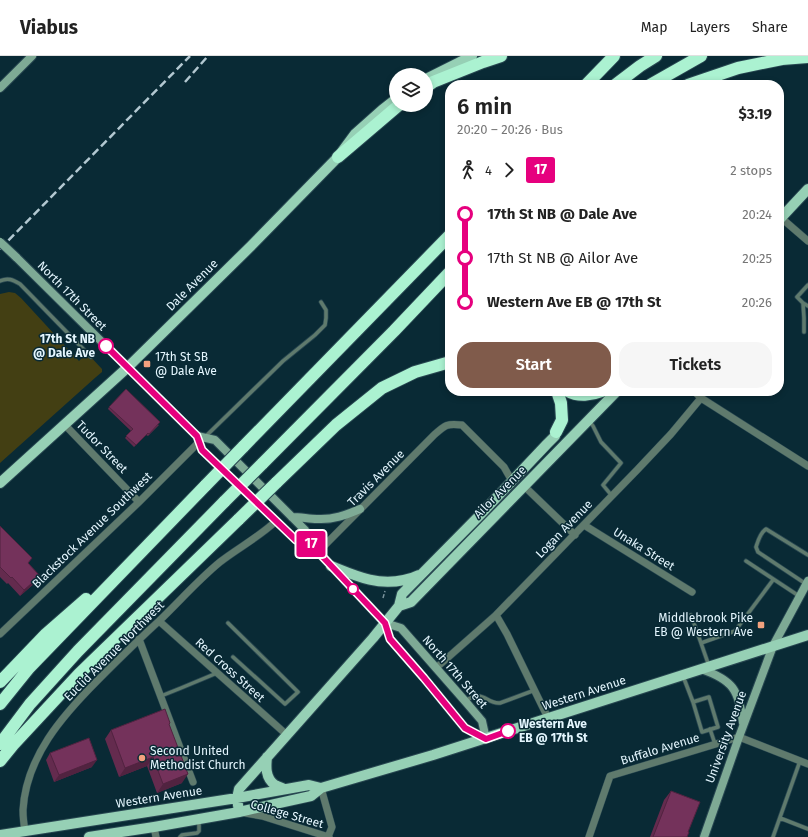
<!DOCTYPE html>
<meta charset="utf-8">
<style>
:root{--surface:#fff;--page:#f6f6f6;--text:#222;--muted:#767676;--line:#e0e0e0;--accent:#805b4b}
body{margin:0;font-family:"Fira Sans",sans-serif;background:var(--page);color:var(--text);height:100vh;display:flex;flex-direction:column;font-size:15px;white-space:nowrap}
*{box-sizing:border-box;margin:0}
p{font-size:13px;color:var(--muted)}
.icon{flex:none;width:22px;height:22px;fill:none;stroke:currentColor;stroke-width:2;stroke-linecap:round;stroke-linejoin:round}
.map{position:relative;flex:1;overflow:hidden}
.panel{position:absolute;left:445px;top:24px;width:339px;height:316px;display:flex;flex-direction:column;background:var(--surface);border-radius:16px;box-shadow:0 2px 6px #0003}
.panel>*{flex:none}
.badge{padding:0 8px;border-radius:3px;font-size:14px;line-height:26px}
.controls{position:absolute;left:389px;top:12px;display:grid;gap:8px}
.controls a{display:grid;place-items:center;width:44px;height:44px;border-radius:50%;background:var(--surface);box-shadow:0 2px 6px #0003;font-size:20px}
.map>.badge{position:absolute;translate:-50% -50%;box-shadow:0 0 0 2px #fff}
.legs{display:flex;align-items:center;gap:6px;height:44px;padding:0 12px;font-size:13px}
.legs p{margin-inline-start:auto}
.headline{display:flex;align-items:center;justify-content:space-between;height:68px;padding:0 12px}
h1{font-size:22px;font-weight:600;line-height:30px}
.primary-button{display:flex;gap:8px;margin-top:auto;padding:8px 12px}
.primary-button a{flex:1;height:46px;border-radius:16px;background:var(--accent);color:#fff;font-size:16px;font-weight:600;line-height:46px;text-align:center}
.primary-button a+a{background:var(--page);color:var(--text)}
ul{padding:0 12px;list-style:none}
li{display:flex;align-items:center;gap:14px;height:44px;font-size:15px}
li i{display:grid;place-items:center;width:6px;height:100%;margin:0 5px;background:currentColor}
li i::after{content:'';width:10px;height:10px;margin:-5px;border:3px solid;border-radius:50%;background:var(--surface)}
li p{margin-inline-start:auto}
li:first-child i{background:linear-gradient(#0000 50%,currentColor 0)}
li:last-child i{background:linear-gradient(currentColor 50%,#0000 0)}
header{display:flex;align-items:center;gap:24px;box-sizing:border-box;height:56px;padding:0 20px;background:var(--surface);border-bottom:1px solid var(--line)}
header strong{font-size:19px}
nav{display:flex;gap:22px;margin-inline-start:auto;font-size:14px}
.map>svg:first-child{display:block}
</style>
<header>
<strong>Viabus</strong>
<nav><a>Map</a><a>Layers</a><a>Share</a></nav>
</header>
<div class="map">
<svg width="808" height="781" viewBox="0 0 808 781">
<rect width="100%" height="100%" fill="#092a35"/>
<path fill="#433f13" d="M9,236L15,237L21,242L79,305L87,297L102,313V316L96,321L0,407V238Z"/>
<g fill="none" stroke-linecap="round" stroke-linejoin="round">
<defs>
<path id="lane" d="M0,225C8,221 13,224 20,228L91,301
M808,229L797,241L803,247L808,250
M803,247L804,262V276
M590,366L593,370L601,386L621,407L603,429L612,440
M205,381L283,305L315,279L325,269L326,262V254L321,246
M746,505L799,540
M806,528L758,496L756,491C758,485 760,477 766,473L808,499
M691,559L701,587
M228,567L298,636L285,648L233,601
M709,610L701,587L735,575L773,524
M683,620L693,646L709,641L718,671L702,676L693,646
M161,640L181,632L217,617
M465,645C468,643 473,640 478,640C486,640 490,648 500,647L535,634
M710,673L715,688
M780,762L808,773
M180,781L182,779L197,777L199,775V765
M773,781L800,705"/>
<path id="street" d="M779,160L808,185
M694,335L701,342L808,410
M65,369L139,446
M524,430L575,479
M584,469L692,536
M318,496L434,379C445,369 447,367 462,369L504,411L512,425
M496,559L507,578L548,662
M159,565L287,679
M0,578L139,446L199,386
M139,583L193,726
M436,612L496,559L638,413L671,378L701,342
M321,732L332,771L328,781
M245,757L262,760L329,781
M154,771L156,781
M25,775C24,769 23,761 23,754C26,701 62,660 98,624C118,604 138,584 159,565C179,546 198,524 220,506C238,492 259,481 276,465
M589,781L610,720L739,681L808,708"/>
<path id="secondary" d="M0,32L32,0
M16,201L197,380L202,394L296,484L306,483
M197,380L215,384L305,474L306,483L385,567L390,583L424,622L465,672L486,683
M292,461C301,461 309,463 317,463C333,464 346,459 360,453
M385,567L401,572L465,645L482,665L486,683
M701,613C733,624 739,634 743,667
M704,781L739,681L773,590L808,525"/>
<path id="primary" d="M426,23L472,0
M779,164L808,133
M0,427L128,311L251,190L338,101L355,78L382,54L396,43
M331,510C356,520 377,530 404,524C409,523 415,521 419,519
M399,550L411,546L617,335
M267,701C266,710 265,722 275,729C277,730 281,731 284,733
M239,756L237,742L239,733L373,582L399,550L402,538L480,459L547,388L555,380L556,376
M0,779L237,742L309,729L321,732
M89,781L154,771L239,756L311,740L321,732L433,699L808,579"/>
<path id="highway" d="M586,29L614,0
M615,29L640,10L656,0
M650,29L701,0
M688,29L738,12L782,3L808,1
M426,31L433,26L483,6L501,0
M338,101L399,49
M568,335C578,341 592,339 602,335
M556,376L562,364L561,347L557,335
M243,391L450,179
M262,408L394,275L450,216
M276,427L336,369L382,332L415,316L450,306
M0,626L46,578L86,543
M0,648L29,612L206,429
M0,688L30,648L78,595L225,445
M0,705L13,689L79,618L239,463"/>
</defs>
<use href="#lane" stroke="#284751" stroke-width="5"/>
<use href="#street" stroke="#284751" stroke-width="8"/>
<use href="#secondary" stroke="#284751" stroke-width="10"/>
<use href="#primary" stroke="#284751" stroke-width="12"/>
<use href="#highway" stroke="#284751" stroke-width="14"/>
<path stroke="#7b949d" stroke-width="1.5" stroke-dasharray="4 2" stroke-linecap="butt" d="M383,542L385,535"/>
<use href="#lane" stroke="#5f7a6d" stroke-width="3.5"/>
<use href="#street" stroke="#5f7a6d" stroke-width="7"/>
<use href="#secondary" stroke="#7eaa95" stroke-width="8"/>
<use href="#primary" stroke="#96d0b5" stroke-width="10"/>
<use href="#highway" stroke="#abf2d1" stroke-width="12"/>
<path stroke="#b3c8d1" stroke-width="2.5" stroke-dasharray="8 4" stroke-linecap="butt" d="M185,26L208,0
M0,193L190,0"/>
<defs>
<path id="secondary-bridge" d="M0,186L16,201"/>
<path id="highway-bridge" d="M206,429L243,391
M225,445L262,408
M239,463L276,427"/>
</defs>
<use href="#secondary-bridge" stroke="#284751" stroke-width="10" stroke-linecap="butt"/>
<use href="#highway-bridge" stroke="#284751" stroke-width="14" stroke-linecap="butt"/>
<use href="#secondary-bridge" stroke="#7eaa95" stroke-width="8"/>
<use href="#highway-bridge" stroke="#abf2d1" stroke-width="12"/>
</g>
<path fill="#642b4e" d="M109,351L159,369L148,380L146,379L134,391L125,382L131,375L108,353Z
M0,470L28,508L36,526L20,540L8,527L7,528L0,521Z
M169,669L182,727L157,737L147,710L119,721L105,683L111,674Z
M50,697L92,711L54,726L46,704Z
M671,735L688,776L687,781H650L664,744Z"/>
<path fill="#512340" d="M40,520L36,526L20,540L24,534Z
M153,701L147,710L119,721L125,712Z
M97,704L92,711L54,726L59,719Z
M188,718L182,727L157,737L163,728Z"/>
<path fill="#74325b" stroke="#512340" d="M126,333L160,366L149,378L148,377L136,389L126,380L133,373L109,351Z
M0,470L32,502L28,507L40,520L24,534L12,521L11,522L0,511Z
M165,653L170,667L169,668L188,718L163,728L153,701L125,712L111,674Z
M89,682L97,704L59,719L50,697Z
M671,735L700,746L688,776H689L687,781H653Z"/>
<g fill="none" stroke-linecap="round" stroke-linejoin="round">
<defs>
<path id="line-1" d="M106,290L197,380L202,394L296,484L306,483L385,567L390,583L424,622L465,672L486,683L508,675"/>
</defs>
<use href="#line-1" stroke="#fff" stroke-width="9"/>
<use href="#line-1" stroke="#e6007e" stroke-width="6"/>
</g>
<g fill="#fff" stroke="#e6007e" stroke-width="2">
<circle cx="106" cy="290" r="7"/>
<circle cx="353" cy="533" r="5"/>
<circle cx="508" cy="675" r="7"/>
</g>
<g fill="#f2a17e" stroke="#092a35" stroke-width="1.5">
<rect x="143" y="304" width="8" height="8" rx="2"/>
<rect x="757" y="565" width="8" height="8" rx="2"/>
<circle cx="142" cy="702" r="4"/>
</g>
<g text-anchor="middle" stroke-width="3" stroke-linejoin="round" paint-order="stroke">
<g font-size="12" fill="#e4f6fe" stroke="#092a35">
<text transform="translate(192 229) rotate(-45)" y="4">Dale Avenue</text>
<text transform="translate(72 240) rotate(45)" y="4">North 17th Street</text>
<text transform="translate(102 391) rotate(46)" y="4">Tudor Street</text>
<text transform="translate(376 422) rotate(-45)" y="4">Travis Avenue</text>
<text transform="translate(500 436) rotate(-45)" y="4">Ailor Avenue</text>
<text transform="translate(564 473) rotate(-46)" y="4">Logan Avenue</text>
<text transform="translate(92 474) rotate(-44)" y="4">Blackstock Avenue Southwest</text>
<text transform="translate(644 493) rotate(32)" y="4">Unaka Street</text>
<text transform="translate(114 595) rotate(-45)" y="4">Euclid Avenue Northwest</text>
<text transform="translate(230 614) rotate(42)" y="4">Red Cross Street</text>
<text transform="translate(455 616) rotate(49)" y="4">North 17th Street</text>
<text transform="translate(584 637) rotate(-18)" y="4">Western Avenue</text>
<text transform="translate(726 681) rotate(-70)" y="4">University Avenue</text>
<text transform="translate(660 693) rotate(-17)" y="4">Buffalo Avenue</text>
<text transform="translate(159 741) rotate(-9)" y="4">Western Avenue</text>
<text transform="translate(287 758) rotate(16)" y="4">College Street</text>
</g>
<g font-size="12" font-weight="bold" fill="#e4f6fe" stroke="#092a35" text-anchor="end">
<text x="95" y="287">17th St NB<tspan x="95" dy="14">@ Dale Ave</tspan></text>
<text x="519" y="672" text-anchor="start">Western Ave<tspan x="519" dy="14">EB @ 17th St</tspan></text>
</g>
<g font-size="12" fill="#e4f6fe" stroke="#092a35" text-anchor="start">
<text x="155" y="305">17th St SB<tspan x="155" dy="14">@ Dale Ave</tspan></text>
<text x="753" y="566" text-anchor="end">Middlebrook Pike<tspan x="753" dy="14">EB @ Western Ave</tspan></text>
<text x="150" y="699">Second United<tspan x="150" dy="14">Methodist Church</tspan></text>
</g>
</g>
</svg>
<div class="controls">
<a><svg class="icon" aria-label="layers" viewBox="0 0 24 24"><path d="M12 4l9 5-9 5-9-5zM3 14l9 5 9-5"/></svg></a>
</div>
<b class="badge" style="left:311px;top:488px;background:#e6007e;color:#fff">17</b>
<section class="panel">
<div class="headline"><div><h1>6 min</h1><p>20:20 – 20:26 · Bus</p></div><b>$3.19</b></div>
<div class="legs"><svg class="icon" aria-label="walk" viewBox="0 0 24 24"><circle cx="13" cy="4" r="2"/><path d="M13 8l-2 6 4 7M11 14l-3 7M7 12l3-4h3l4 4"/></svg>4<svg class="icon" aria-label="forward" viewBox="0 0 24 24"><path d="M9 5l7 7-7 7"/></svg><b class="badge" style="background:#e6007e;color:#fff">17</b><p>2 stops</p></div>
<ul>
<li><i style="color:#e6007e"></i><b>17th St NB @ Dale Ave</b><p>20:24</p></li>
<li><i style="color:#e6007e"></i><span>17th St NB @ Ailor Ave</span><p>20:25</p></li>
<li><i style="color:#e6007e"></i><b>Western Ave EB @ 17th St</b><p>20:26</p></li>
</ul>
<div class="primary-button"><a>Start</a><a>Tickets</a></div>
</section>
</div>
